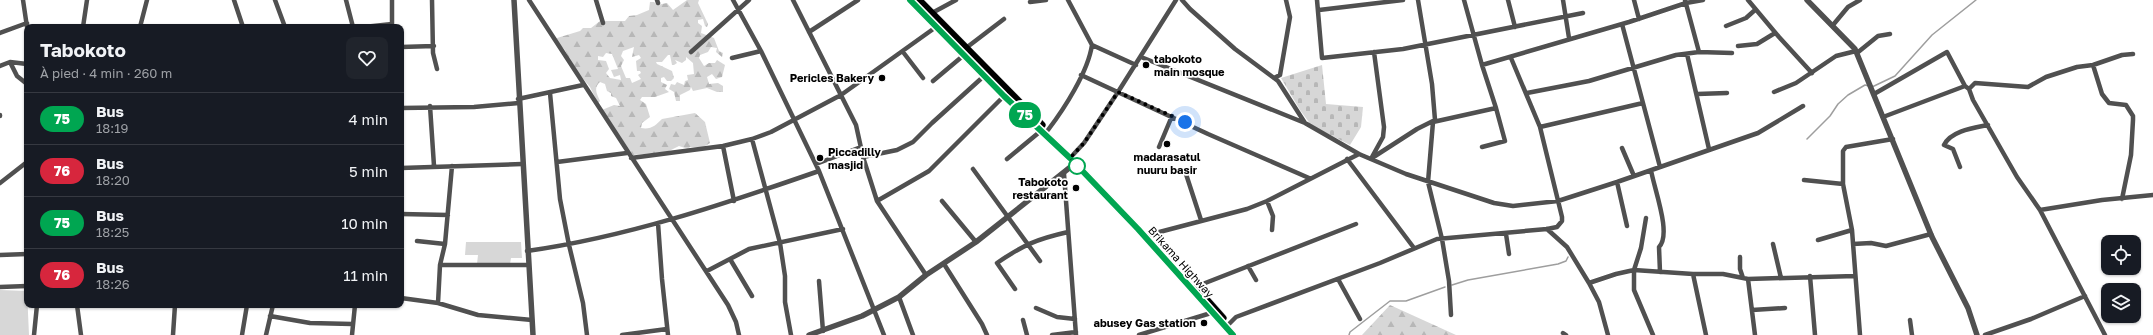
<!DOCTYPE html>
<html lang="fr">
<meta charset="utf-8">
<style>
:root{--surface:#171b24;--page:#20242c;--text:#f1f3f6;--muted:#9ea1a6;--line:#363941}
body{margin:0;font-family:"Golos Text",sans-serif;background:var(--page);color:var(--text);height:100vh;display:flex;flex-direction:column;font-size:15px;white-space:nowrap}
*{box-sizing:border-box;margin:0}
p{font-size:13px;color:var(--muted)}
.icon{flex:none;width:22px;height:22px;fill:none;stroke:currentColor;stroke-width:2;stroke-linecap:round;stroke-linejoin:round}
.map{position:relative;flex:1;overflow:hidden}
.side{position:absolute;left:24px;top:24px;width:380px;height:284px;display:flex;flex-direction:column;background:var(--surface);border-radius:8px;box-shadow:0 1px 3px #0004}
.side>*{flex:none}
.badge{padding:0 8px;border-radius:13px;font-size:14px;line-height:26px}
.buttons{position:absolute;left:2101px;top:235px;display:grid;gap:8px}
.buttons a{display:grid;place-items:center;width:40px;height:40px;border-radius:8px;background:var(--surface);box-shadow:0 1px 3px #0004;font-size:20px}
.you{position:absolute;width:20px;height:20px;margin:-10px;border:3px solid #fff;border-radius:50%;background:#1a73e8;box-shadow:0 0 0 6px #1a73e833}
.map>.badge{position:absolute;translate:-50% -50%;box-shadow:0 0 0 2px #fff}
.round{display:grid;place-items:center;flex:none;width:42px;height:42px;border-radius:8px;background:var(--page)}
.summary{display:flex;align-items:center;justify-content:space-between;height:68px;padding:0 16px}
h1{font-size:19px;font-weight:700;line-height:30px}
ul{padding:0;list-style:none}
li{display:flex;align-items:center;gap:12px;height:52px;padding:0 16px;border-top:1px solid var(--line)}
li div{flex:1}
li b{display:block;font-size:15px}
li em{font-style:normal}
li .badge{min-width:44px;font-weight:700;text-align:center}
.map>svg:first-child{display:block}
</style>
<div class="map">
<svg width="2153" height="335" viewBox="0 0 2153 335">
<defs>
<pattern id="forest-firs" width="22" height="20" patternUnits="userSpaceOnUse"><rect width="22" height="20" fill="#d7d7d7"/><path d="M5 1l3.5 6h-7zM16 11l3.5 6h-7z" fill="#b7b7b7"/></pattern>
<pattern id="cemetery-stones" width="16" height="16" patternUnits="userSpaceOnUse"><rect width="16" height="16" fill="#d7d7d7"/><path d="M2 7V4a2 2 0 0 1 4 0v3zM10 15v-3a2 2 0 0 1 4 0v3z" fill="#b7b7b7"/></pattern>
</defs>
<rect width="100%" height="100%" fill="#fff"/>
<path fill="url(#forest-firs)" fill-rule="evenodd" d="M687,0H699L698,3L708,24L707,27L705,26L703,19L698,20V23L702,26L701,33L714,38L719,51L723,53L722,57L716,52L717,48L711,47L708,52L700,55L699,58L704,66L709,63H715L717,60L725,65L722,77L716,79L712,74L707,77L709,84L718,83L723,86V92H717L707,88L693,91L691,87L690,90L680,95V101H676L674,92L669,89L671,84L675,85L677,82L684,85L685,81L688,80L687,75L694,74L693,63L686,57V60L682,63L675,60L677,63L674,65H672L670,55H668L662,62H656L657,64L672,71L674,78L671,81H667L664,77L661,78V82L667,85L665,89L669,92L655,97H642L640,100L646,104L650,117L642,123L641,128C651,130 656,125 662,119L695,113L705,122L710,143L702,148L690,147L688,149L679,146L667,152L633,155L602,110L614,105L620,106L616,98L611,96V93L607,91L605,84L600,82C593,88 597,94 600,101L598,103L590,87L569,62C569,53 562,46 556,41L557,38L580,31L583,28H591L600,21H625L629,16L637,15L649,10L650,2H654L657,5L667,3L673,10ZM634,47L632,57L639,55L641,58L636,61L637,71H640L641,73L638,75L641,79L632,83L630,78H626L621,66L624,60L621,56L623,51ZM606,53L612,54L618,69L611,70L614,77L620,75L621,80L610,78L606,73L609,69L606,61L598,60V56L603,57Z
M1390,305L1456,335H1362Z"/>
<path fill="url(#cemetery-stones)" d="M1322,65L1326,104L1363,107L1361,127L1350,145L1311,125L1300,110L1281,78Z"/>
<path fill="#d7d7d7" d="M466,242H521L522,258H511L510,264H477L478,255H465Z
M0,290L27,291L29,335H0Z"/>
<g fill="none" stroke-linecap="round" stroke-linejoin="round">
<path stroke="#9e9e9e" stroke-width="1.5" d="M1872,87L1895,76L1932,35L1976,0
M1807,139L1830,116L1838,104L1848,95L1865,85L1869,86
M1452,285L1468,280L1558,264L1566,261L1568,257
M1349,335L1350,332L1390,301H1406L1445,287"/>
<defs>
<path id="trunk" d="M910,0L984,76L1070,158L1138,229L1233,335
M919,0L1042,125
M1199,291L1223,318"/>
</defs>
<use href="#trunk" stroke="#dbdbdb" stroke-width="8"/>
<path stroke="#505050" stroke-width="4.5" d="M23,0L27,27
M234,0L243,27
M275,0L285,27
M346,0L353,27
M432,0L433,53L437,69
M529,0L728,305L736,322L739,335
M596,0L603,23
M657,0L658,3
M733,0L761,51L819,171L884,335
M793,0L856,125L863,157L877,201L926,275
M1068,0L1092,45L1136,65
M1182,0L1190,9L1235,49L1278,81L1305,123
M1317,0L1322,58L1403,49L1583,13
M1464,0L1482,65L1496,108L1505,141L1482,147
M1508,0L1515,27
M1563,0L1569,38
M1634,0L1639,19
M1685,0L1699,52
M1748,0L1779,37L1812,73
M1030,2L1046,0
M1319,10L1403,0
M932,13L956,0
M1622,24L1660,167
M1833,25L1848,7L1860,0
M1726,26L1746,18L1755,10
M83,27L87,0
M140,27L147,0
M364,27L392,24
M392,27V0
M809,32L858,0
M0,33L27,23
M1738,46L1757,44L1775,33
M401,47L434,46
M966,48L1004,19
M691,52L749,0
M903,52L923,78
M1857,53L1878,36L1890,34
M1687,54L1709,149
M1141,57L1305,123L1359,154L1406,174L1494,203L1513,206L1558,201L1617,182L1758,133L1803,106
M732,58L761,51
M10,62L17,76L27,84
M1482,65L1629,22L1686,3L1703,0
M2093,65L2102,94L2109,103L2126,105L2133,116V120L2131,155L2122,199
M0,66L10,62L27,64
M1081,75L1208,134L1309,178
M1274,78L1280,75L1290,17L1286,0
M933,81L964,55
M1774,92L1796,83L1836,56L1856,51
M550,93L560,199L569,245L583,303L587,335
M1527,93L1589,81L1676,55L1699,52L1732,53
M1697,94L1727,93
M1874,94L1947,52L1965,86L1969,89
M518,99L583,85
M430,106L434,166
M401,108L474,107L519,103
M0,115V116
M1883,117L1965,86
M1540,127L1643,103
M1048,130C1064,109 1088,72 1092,45
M752,139L780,243L785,276V302L791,335
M723,146L734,201
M1159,147L1172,116
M1622,148L1634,176
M863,157L897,150L913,142L932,123L984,76
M1372,157L1383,137L1384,127L1374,52
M631,158L723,146L752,139L771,132L841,95L936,27
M1070,158L1084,143L1118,92L1176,0
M1372,158L1417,129L1435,120L1432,84L1418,0
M1007,159L1042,130
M1347,159L1414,248
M557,162L627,153
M816,164L861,147
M1960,167L1953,149L1944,145C1951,131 1973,128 1988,125
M401,168L522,164
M973,169L1040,261
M1651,170C1654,189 1672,234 1659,247L1660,272
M1185,171L1201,220
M1064,174L1076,335
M1804,180L1843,184
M1617,182L1627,226
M0,183L27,162
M877,201L929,171L1004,96
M942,201L976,242
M1267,201L1273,216L1272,230
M2040,210L2017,177L1973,100L1969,89L1975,83L2028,87L2046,77L2077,67L2093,65L2122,55L2133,54
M401,214L448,215
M1646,218L1641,248L1634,270V290L1653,335
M658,223L662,279L668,335
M1547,229L1567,247L1589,283L1599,302L1608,335
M1506,234L1509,254
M1148,235L1247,209L1267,201L1359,154
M1818,240L1852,230
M417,241L445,244
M1773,244L1781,278
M1853,244L1871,243L1886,246L1931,234L1932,237
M527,251C627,237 724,204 819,171
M0,255L27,254
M1740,257V269L1743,278
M730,259L752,296
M944,264L982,324L987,335
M440,265L445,244L452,166
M1248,266L1256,280
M707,271L749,249L843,229
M1810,276L1815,335
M1338,279L1360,319
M1748,279L1755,335
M819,281L823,331
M1589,283L1616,274L1634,270L1693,274
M0,287L27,286
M1195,287L1356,224
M1015,289L997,263C1023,245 1037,239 1068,232
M899,297L913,335
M401,298L438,303L478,315L532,320
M438,303L440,265H527
M77,305L81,335
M1036,308L1057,317L1075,319
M1752,310L1785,308
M1451,315L1449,281L1442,239L1428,182L1433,122L1496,108
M270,316L310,323L352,324
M1023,320L1027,335
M1910,320L1912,335
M1229,324L1236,317L1380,263L1437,239L1547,229L1557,227L1562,221V217L1540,127L1511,58
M1563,333L1566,335
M34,335L37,305
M173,335L175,305
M242,335L247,305
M266,335L273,305
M352,335L355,305
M622,335L667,329
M1052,335L1076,332
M1139,335L1211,313
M1706,335L1693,274H1723L1748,279L1855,276
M1860,335L1852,230L1843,184V151L1846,147L1893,139
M1985,335L2031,319L2085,296
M2105,335L2040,210L2102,200L2153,195"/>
<path stroke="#505050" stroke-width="5.5" d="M514,0L533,335
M1807,0L1855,49L1932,237L1968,308L1977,335
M809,335L862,316L899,297L926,275L976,242L1078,161"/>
<use href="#trunk" stroke="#000" stroke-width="7"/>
</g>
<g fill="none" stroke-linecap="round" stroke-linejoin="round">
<defs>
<path id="line" d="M910,0L1004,96L1070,158L1138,229L1233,335"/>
</defs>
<use href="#line" stroke="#fff" stroke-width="9"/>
<use href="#line" stroke="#00a651" stroke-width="6"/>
<path stroke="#000" stroke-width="4" stroke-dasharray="0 7.2" d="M1077,166L1070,158L1084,143L1118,92L1185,122"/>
</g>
<g fill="#000" stroke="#fff" stroke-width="1.5">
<circle cx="1146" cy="65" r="4"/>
<circle cx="882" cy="78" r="4"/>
<circle cx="1167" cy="144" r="4"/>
<circle cx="820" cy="158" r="4"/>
<circle cx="1076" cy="188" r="4"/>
<circle cx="1204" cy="323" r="4"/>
</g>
<circle fill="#fff" stroke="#00a651" stroke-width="2" cx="1077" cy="166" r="8"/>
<g text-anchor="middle" stroke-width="3.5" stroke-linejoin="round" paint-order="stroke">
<g font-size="11" font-weight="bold" fill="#000" stroke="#fff" text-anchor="end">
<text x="1154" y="63" text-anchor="start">tabokoto<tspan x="1154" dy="13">main mosque</tspan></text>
<text x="874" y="82">Pericles Bakery</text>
<text x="828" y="156" text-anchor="start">Piccadilly<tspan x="828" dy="13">masjid</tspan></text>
<text x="1167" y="161" text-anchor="middle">madarasatul<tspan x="1167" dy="13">nuuru basir</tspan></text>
<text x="1068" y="186">Tabokoto<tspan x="1068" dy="13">restaurant</tspan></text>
<text x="1196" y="327">abusey Gas station</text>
</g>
<g font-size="11" fill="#000" stroke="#fff">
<text transform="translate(1181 262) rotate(48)" y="4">Brikama Highway</text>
</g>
</g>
</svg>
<div class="buttons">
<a><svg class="icon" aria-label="locate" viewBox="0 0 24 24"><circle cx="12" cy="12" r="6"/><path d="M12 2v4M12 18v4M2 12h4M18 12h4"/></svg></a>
<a><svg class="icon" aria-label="layers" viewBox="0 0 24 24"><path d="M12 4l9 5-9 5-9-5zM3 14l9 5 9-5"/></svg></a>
</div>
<div class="you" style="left:1185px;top:122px"></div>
<b class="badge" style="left:1025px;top:115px;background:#00a651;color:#fff">75</b>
<section class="side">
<div class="summary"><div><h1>Tabokoto</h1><p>À pied · 4 min · 260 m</p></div><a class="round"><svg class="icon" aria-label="heart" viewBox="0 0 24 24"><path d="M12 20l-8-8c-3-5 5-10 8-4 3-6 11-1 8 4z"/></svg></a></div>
<ul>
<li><span class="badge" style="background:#00a651;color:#fff">75</span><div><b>Bus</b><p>18:19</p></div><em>4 min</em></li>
<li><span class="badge" style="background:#d7263d;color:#fff">76</span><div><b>Bus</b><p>18:20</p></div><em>5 min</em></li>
<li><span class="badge" style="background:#00a651;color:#fff">75</span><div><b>Bus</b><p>18:25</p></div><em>10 min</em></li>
<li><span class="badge" style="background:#d7263d;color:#fff">76</span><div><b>Bus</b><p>18:26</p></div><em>11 min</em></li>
</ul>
</section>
</div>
